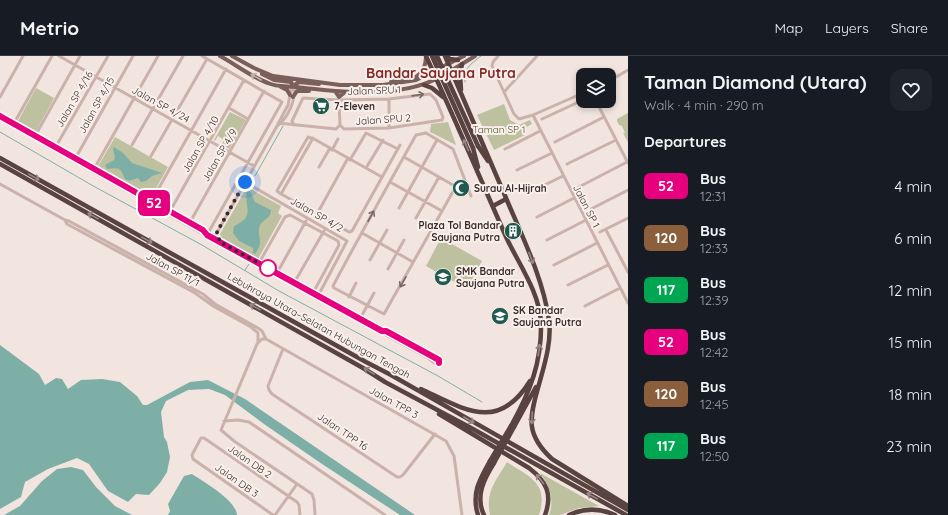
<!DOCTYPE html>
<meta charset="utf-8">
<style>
:root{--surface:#171b24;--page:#20242c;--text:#f1f3f6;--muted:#9ea1a6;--line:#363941}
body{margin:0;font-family:Quicksand,sans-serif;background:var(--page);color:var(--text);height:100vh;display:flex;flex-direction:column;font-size:15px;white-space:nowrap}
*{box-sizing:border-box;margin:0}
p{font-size:13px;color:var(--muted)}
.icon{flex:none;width:22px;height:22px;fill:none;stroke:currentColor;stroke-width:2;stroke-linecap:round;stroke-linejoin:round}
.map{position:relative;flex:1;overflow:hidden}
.details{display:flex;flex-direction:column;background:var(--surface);width:320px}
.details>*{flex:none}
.badge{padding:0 8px;border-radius:6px;font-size:14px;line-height:26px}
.buttons{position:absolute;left:576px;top:12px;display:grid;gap:8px}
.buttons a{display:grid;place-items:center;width:40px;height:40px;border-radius:8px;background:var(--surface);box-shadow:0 2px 6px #0003;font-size:20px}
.you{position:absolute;width:20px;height:20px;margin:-10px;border:3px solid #fff;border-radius:50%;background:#1a73e8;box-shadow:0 0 0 6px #1a73e833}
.map>.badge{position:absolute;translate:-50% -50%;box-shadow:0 0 0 2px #fff}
h2{padding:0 16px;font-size:15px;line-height:36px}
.round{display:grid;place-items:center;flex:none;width:42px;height:42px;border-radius:12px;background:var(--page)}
.head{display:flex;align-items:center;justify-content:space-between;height:68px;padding:0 16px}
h1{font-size:19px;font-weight:800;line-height:30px}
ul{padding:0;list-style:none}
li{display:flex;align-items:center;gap:12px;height:52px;padding:0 16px}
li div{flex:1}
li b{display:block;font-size:15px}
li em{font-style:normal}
li .badge{min-width:44px;font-weight:700;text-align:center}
header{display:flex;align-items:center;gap:24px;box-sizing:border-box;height:56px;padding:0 20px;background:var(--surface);border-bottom:1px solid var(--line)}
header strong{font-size:19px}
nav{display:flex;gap:22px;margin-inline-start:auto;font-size:14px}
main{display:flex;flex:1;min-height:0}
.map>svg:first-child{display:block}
</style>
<header>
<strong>Metrio</strong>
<nav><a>Map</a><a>Layers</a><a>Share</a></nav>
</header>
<main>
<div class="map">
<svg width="628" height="459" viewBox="0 0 628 459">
<rect width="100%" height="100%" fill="#f2e5df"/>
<path fill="#bdc19f" d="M36,32L54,42L35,77L17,67Z
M504,48L510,64L519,69L530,64L532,68L523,73L525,79L494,94L477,59Z
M230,56L246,64L229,93L222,88L224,84L218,80L215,85L214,84Z
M628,57V86L623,77H625L622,70L619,69L617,65V63Z
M448,66L456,89L430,76L431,68Z
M115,81L168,111L151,141L97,112Z
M247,131L281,150L278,157L282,160L258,203L222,182L220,178Z
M441,182L482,205L467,233L426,210Z
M507,406C530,421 549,427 539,459H490C485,435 496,425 507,406Z
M540,417L599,450L579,452L560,459H549C555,443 549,430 540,417Z"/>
<path fill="#7eafa6" d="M114,91L123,97L132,107L162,117L152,120L146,125L141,126L138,122L129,125L125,123C121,112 119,111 107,113L105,109L114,104L115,101L113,93Z
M249,133L255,146L271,154C271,163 263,163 260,169C256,179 265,185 255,198L253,197V192L239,185L233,177L234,170C257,160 243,151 247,134Z
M0,289L39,318L45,329L56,322L62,323L68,333L81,324L102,323L120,326L137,340L143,349H147L190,326L208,324L245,343L415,459H400L322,408L264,368L225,339L209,333L188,334L166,345L161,356L164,381L167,386L170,401L167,416L160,427L149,439L136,438L128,446L108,435L89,408L77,402L48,413L25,426L21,441L0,453Z
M71,411L83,414L96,431L115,450L132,459H4L20,450L42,425L57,413Z
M192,418C204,426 236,444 237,459H168L170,455L168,448L184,420Z"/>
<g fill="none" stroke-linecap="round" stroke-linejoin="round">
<path stroke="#7eafa6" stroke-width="1" d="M465,26C464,11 470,9 481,0
M0,76L95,131L202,189L279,235L438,320L482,346
M255,120L283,70
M245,214L249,208"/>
<path stroke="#cab2ab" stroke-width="3" d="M59,0L254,110
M202,0L282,46L207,179
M498,0L493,6L492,10L514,58L519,63L533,59L583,37
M609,25L628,14
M504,36L537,0
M0,41L23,0
M389,43V72
M596,45L628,107
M339,47L342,44L389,43L430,38L436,44L443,61L442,64L389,72L344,73L340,69
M339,47L340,69
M229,52L248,63
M533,59L628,247
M0,60L203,174L207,179
M0,63L201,177L207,179L382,275L384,278L428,302L436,308L439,307V304L386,275H382
M542,63L583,44
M278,67L336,73L340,69
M278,68L288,49L291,34L293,30
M13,69L52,0
M294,69L292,65L303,42L338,44
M35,80L80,0
M313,82L281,138L349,176L352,175L400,89
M555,86L604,61
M132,89L183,0
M55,92L108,0
M505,93L540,75
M332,94L338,83
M151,100L207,3
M404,101L453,129L455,132L384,258L334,232L333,230C360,179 388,129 416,79L426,77L453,93L471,140
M75,103L133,0
M350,104L366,77L398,93
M567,108L616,84
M319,111L330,92
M366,112L383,84
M94,113L158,0
M517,114L552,97
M245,126L347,185L318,240
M390,126L442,155
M0,128L65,164L67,168L195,237L213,250L251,271L258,277V286
M577,132L627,106
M528,137L563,120
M281,138L277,135L278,133L308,81L314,83L382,121
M151,146L226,13
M399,152L437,84
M591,153L628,134
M169,157L244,24
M317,158L348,102
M537,161L574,142
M416,162L439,121
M65,164L69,165L203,238L215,248L258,272L262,275L266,283L446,385L454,400L462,459
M189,168L264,35
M606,174L628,216
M600,176L628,162
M362,177L413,206
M214,182L277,70C288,62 297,43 293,30
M547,184L586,164
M370,204L387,174
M259,207L285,161L290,159L338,185L339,189L313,237
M554,209L597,187
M388,213L404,184
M277,217L306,165
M294,227L324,175
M568,229L608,209
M349,241L356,227
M585,250L620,232
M360,263L374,237
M266,283H262L257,288L221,374L234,385L312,438L314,444L315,459
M283,293L268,330L269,334L272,338L397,421H400L403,419L435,378
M224,365L238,364L249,366L385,459
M273,459L193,403L192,399L201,382H204L297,446L299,449L300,459
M275,459L297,428"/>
<path stroke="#7a5f5b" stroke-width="4" d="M220,0C235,8 253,22 268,27C276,31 287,30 296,31C338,36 398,43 438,22
M232,0L254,12L273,20L340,29H383L416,24L464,0
M262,18L274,24L291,26L293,30
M444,19L475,0
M391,26C410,23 425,24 426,1
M293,30L299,26L319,28
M281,31L287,34L290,39
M335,35L339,41L345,36
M293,41L297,35H309"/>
<path stroke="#594341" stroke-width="4.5" d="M426,0C454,61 480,122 507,183C520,210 539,236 541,266C542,306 530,336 511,370
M445,0C465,47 485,94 506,142C522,180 543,222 549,264C552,286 544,310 538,332C529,363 526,379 552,403L628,450
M446,0L450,3L458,4
M424,29L432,32L443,41
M461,34L460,18L462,8
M478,90L488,105
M473,92L478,111
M0,102L366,306L391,319L628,454
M0,108L363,312L385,326L473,373L626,459
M493,150L506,143
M421,333C464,353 498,377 530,325
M439,358L529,412C546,425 553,438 545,459
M514,371L536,331
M478,459C471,437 480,423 490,405
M484,459C475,440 484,423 494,407
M569,459C584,452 600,452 615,459"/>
<path stroke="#594341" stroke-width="4.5" d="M432,0L473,92
M437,0L478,90
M490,405L511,370
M494,407L514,371"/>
</g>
<defs><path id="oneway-shaft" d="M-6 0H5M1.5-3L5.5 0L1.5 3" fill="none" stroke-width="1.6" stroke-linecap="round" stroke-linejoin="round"/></defs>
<use stroke="#c0afaa" href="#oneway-shaft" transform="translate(256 21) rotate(-150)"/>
<g stroke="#7a6864">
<use href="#oneway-shaft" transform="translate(418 39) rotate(-8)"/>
<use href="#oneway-shaft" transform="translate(371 160) rotate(-61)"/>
<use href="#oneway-shaft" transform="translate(403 226) rotate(119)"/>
</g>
<g stroke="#998885">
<use href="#oneway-shaft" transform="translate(466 89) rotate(-114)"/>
<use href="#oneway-shaft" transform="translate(34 121) rotate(29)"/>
<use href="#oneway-shaft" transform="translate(93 160) rotate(-151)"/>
<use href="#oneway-shaft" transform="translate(147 184) rotate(29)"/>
<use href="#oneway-shaft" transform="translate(531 202) rotate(69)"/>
<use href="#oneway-shaft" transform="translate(255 251) rotate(-151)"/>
<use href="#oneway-shaft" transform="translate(539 294) rotate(-82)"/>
<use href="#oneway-shaft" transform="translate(369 315) rotate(-148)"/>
<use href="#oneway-shaft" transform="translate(532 362) rotate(92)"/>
<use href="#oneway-shaft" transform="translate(469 364) rotate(30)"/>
<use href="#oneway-shaft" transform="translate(540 423) rotate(-129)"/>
<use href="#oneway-shaft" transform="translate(592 440) rotate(-151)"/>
</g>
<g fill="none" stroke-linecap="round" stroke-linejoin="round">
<defs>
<path id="line" d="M0,60L203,174L207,179L382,275H386L439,304V307"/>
</defs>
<use href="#line" stroke="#fff" stroke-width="9"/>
<use href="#line" stroke="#e6007e" stroke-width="6"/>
<path stroke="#382b2a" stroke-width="4" stroke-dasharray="0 7.2" d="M245,126L217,176L220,186L268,212"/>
</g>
<defs>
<symbol id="supermarket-disc" viewBox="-11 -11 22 22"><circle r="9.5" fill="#205950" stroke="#faf0eb"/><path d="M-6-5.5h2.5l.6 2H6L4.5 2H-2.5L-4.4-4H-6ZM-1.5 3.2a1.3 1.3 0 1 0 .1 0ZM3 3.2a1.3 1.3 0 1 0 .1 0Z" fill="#fff"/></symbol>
<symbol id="mosque-disc" viewBox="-11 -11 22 22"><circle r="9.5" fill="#205950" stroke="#faf0eb"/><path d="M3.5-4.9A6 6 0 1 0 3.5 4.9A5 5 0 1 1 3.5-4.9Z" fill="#fff"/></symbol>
<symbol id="building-disc" viewBox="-11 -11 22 22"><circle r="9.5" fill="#205950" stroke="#faf0eb"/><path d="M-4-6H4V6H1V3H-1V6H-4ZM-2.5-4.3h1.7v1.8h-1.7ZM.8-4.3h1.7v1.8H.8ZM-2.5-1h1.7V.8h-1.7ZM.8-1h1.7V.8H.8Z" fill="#fff"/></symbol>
<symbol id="school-disc" viewBox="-11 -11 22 22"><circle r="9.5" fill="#205950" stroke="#faf0eb"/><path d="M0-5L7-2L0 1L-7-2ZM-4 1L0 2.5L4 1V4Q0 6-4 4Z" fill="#fff"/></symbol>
</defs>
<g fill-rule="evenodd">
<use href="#supermarket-disc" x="311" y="40" width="20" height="20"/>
<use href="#mosque-disc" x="451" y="122" width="20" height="20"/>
<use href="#building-disc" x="503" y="165" width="20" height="20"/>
<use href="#school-disc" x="433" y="211" width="20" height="20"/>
<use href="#school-disc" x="490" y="250" width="20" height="20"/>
</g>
<circle fill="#fff" stroke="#e6007e" stroke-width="2" cx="268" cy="212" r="8"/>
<g text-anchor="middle" stroke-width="4" stroke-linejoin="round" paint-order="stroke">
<g font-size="10" fill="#382b2a" stroke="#faf0eb">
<text transform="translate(374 34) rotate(-2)" y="4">Jalan SPU 1</text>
<text transform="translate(74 43) rotate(-60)" y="4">Jalan SP 4/16</text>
<text transform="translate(161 48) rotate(29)" y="4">Jalan SP 4/24</text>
<text transform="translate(96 49) rotate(-61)" y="4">Jalan SP 4/15</text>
<text transform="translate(383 63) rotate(-4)" y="4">Jalan SPU 2</text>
<text transform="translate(200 88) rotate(-60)" y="4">Jalan SP 4/10</text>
<text transform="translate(219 99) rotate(-60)" y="4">Jalan SP 4/9</text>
<text transform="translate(587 150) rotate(63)" y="4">Jalan SP 1</text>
<text transform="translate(317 158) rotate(30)" y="4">Jalan SP 4/2</text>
<text transform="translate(173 213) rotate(29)" y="4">Jalan SP 11/1</text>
<text transform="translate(319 269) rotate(29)" y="4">Lebuhraya Utara–Selatan Hubungan Tengah</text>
<text transform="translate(394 346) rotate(29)" y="4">Jalan TPP 3</text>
<text transform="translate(343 375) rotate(34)" y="4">Jalan TPP 16</text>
<text transform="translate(250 405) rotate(35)" y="4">Jalan DB 2</text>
<text transform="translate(237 424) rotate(35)" y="4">Jalan DB 3</text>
</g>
<g font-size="10" font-weight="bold" fill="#382b2a" stroke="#faf0eb" text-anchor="start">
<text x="334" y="54">7-Eleven</text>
<text x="474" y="136">Surau Al-Hijrah</text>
<text x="500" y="173" text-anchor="end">Plaza Tol Bandar<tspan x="500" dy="12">Saujana Putra</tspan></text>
<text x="456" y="219">SMK Bandar<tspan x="456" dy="12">Saujana Putra</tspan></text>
<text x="513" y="258">SK Bandar<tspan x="513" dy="12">Saujana Putra</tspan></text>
</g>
<g font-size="10" fill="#50562e" stroke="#faf0eb">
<text x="499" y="77">Taman SP 1</text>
</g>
<g font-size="14" font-weight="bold" fill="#852725" stroke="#faf0eb">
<text x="441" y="22">Bandar Saujana Putra</text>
</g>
</g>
</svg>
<div class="buttons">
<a><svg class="icon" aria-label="layers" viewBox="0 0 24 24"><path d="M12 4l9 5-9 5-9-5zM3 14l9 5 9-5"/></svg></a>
</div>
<div class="you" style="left:245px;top:126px"></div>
<b class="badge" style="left:154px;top:147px;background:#e6007e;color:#fff">52</b>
</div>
<section class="details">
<div class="head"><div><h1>Taman Diamond (Utara)</h1><p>Walk · 4 min · 290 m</p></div><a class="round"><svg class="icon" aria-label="heart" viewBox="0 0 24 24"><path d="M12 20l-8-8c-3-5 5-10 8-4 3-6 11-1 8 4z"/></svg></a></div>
<h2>Departures</h2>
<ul>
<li><span class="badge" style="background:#e6007e;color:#fff">52</span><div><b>Bus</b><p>12:31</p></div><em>4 min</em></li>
<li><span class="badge" style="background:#8b5e3c;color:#fff">120</span><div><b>Bus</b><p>12:33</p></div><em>6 min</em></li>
<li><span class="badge" style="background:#00a651;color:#fff">117</span><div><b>Bus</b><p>12:39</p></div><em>12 min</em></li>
<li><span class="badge" style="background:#e6007e;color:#fff">52</span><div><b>Bus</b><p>12:42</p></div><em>15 min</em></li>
<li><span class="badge" style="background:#8b5e3c;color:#fff">120</span><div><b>Bus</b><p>12:45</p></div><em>18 min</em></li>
<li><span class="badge" style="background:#00a651;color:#fff">117</span><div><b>Bus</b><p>12:50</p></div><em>23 min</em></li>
</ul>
</section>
</main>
